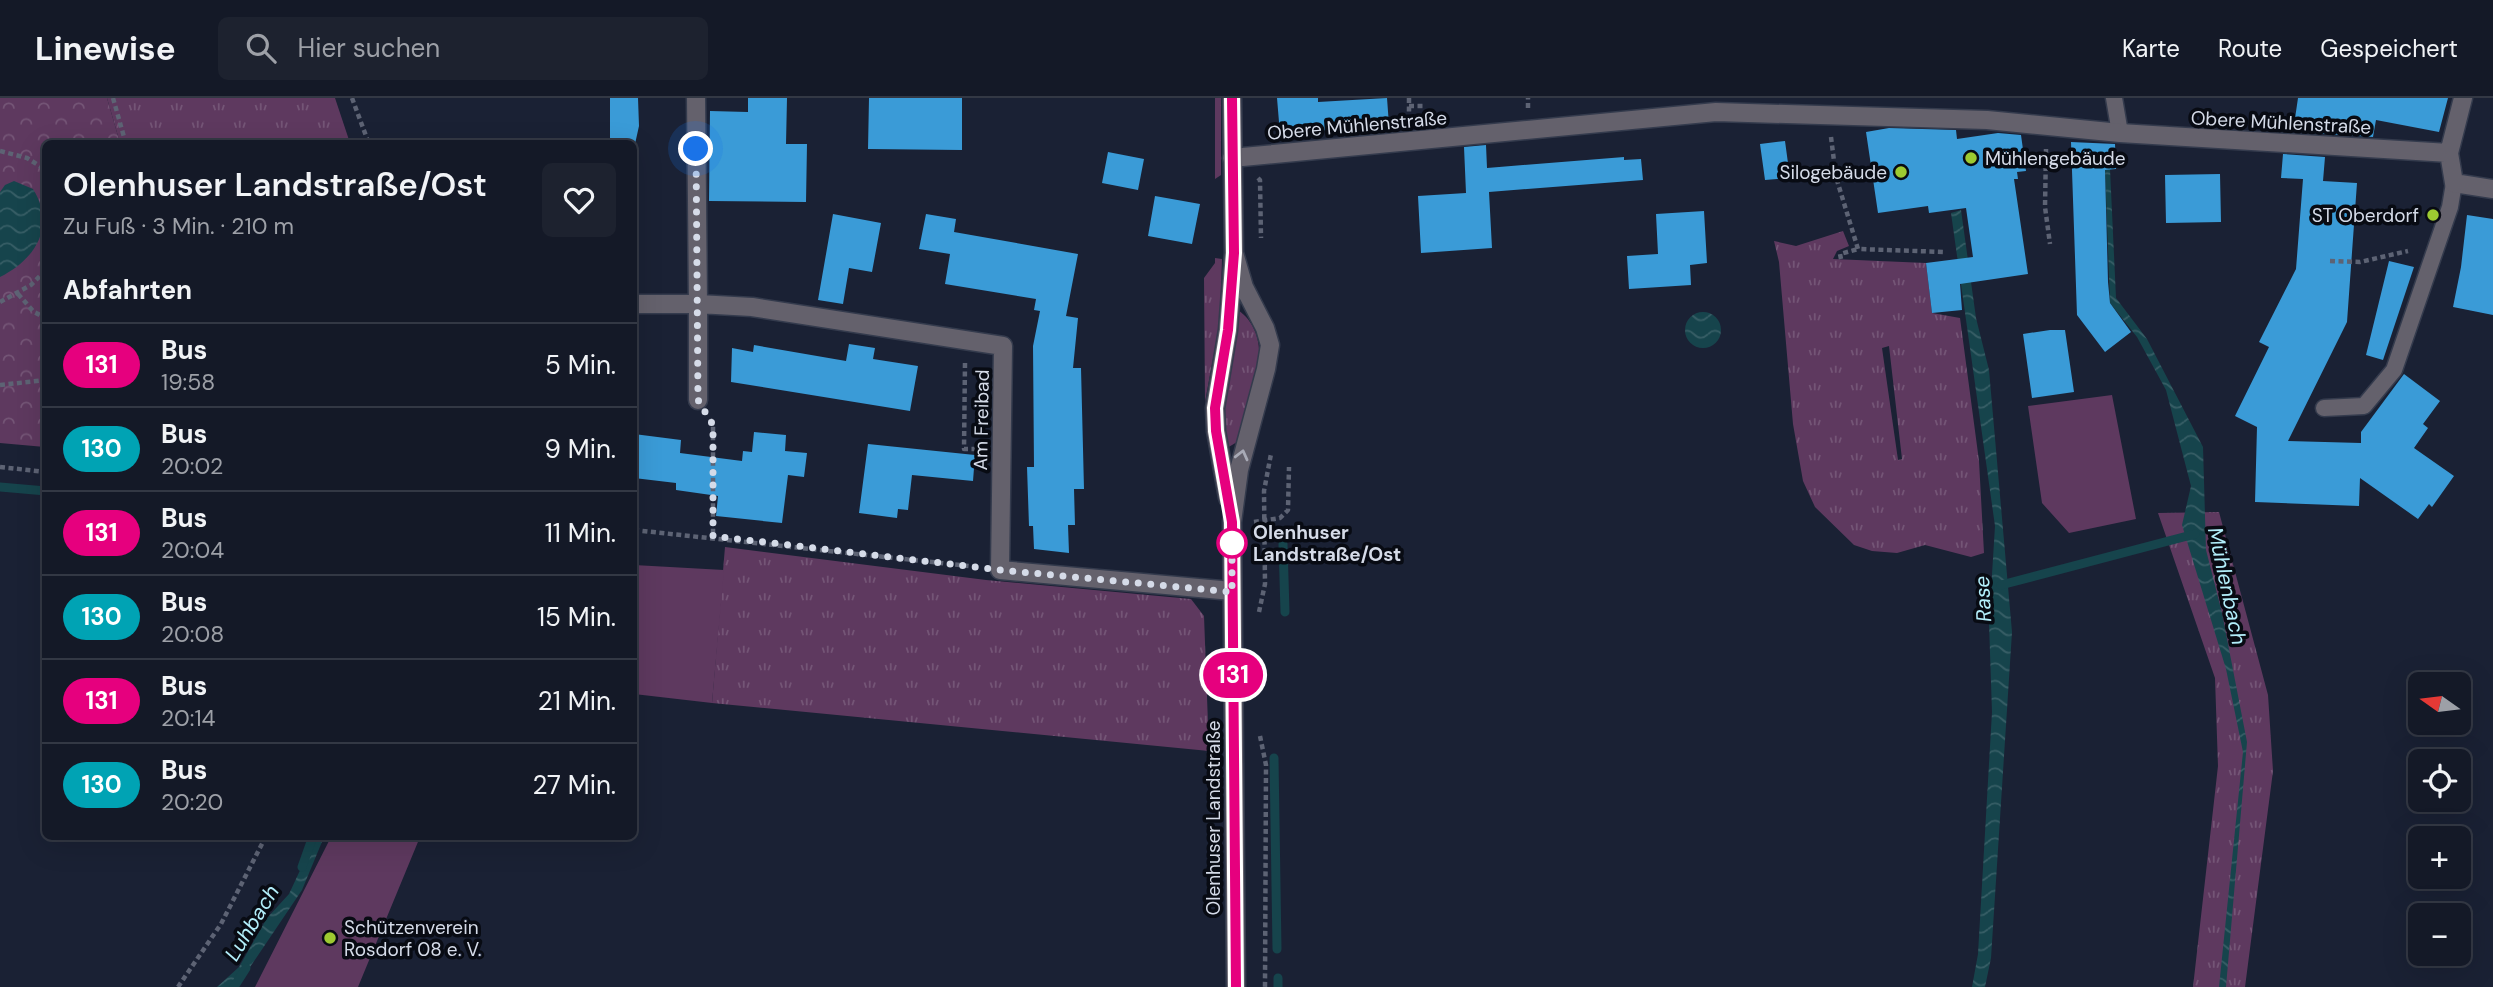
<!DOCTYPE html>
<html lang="de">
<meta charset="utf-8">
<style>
:root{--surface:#141927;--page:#1d222f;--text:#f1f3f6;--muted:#9da0a7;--line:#333844}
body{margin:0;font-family:"DM Sans",sans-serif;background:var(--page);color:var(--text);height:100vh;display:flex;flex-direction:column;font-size:26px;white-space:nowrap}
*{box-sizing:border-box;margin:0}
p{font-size:23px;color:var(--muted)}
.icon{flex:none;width:38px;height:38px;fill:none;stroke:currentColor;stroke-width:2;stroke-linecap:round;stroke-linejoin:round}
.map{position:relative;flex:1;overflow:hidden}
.side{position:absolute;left:42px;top:42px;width:595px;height:700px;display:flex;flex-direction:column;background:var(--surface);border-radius:10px;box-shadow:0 7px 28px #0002,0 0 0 2px var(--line)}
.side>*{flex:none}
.badge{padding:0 14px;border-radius:23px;font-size:24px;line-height:46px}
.needle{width:46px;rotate:284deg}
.buttons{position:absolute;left:2408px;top:574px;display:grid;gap:14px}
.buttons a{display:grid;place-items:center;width:63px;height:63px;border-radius:10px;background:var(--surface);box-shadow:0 7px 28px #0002,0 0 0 2px var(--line);font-size:35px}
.you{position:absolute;width:35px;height:35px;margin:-18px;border:5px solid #fff;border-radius:50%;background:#1a73e8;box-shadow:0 0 0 10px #1a73e833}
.map>.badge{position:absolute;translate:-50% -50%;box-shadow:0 0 0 4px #fff}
h2{padding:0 21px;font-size:26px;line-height:63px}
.round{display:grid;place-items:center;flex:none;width:74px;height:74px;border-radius:10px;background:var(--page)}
.summary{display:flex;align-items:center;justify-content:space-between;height:119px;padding:0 21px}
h1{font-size:33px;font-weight:600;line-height:52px}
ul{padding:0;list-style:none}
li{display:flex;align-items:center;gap:21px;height:84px;padding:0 21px;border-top:2px solid var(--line)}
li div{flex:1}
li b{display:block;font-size:26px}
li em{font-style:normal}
li .badge{min-width:77px;font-weight:700;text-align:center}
header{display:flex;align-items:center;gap:42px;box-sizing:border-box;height:98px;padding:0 35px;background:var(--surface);border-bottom:2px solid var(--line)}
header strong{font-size:33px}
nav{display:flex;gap:38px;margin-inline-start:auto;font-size:24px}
.search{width:490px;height:63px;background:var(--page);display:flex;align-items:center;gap:18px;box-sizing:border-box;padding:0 24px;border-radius:10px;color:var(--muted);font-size:26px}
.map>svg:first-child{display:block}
</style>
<header>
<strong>Linewise</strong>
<div class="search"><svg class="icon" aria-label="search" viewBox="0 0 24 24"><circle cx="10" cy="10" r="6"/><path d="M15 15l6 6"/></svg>Hier suchen</div>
<nav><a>Karte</a><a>Route</a><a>Gespeichert</a></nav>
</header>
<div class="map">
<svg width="2493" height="889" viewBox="0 0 2493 889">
<defs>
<pattern id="grass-tufts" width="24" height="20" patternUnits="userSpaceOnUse" patternTransform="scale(1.75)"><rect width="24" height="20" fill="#5e395f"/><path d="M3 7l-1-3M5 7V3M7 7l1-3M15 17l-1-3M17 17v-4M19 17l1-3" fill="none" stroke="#745576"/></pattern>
<pattern id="forest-crowns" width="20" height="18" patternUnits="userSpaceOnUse" patternTransform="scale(1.75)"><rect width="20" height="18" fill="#5e395f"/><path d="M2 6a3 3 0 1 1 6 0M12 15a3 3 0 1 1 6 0" fill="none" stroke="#745576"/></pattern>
<pattern id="water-waves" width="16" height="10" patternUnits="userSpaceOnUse" patternTransform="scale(1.75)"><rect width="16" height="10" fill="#16444c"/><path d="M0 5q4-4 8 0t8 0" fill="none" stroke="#375e66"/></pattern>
</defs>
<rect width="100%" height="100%" fill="#1a2134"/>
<path fill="url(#grass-tufts)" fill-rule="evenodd" d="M107,0H335L350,45H120Z
M1215,0H1221V77L1215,81Z
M1843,133L1849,148L1837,153L1833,161L1926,165L1932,215L1960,220L1979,363L1984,455L1971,459L1925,447L1897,455L1872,453L1854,447L1815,409L1803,383L1793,326L1779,164L1774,143L1796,148ZM1889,248L1902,361L1898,362L1882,250Z
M1215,160L1222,161L1220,223L1205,304L1204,180L1215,165Z
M1238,212C1280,242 1249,305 1237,344L1227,350L1223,303Z
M2219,414L2268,597L2273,673L2245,889H2193L2218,668L2215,580L2158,415Z
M725,449L986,482L1191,501L1204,518L1209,653L712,605Z"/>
<path fill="url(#forest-crowns)" d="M0,0H107L120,45L46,46L45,349L0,345Z"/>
<path fill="#5e395f" d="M2112,297L2136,421L2069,435L2042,405L2028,308Z
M634,467L724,472L712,605L634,596Z
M331,739H420L358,889H255Z"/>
<path fill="url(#water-waves)" d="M2110,71L2116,200L2147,241L2203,349L2206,452L2222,515L2247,644L2226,889H2219L2243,654L2226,571L2182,427L2191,388L2166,292L2137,239L2110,205L2105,72Z
M14,83L33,91C56,128 36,161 0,179V94L5,87Z
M1961,112L1976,220L1989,272L2012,534L1991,860L1985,889H1972L1978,856L1992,614L1989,525L1995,428L1951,115Z
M1685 232a18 18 0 1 1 36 0a18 18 0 1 1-36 0Z
M316,738L324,739L302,792L246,875L232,889H217L239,869L267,820L289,796Z"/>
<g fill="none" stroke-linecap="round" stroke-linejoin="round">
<path stroke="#16444c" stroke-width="9" d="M0,389L46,393
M1283,446L1285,514
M2001,487L2195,436
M1274,660L1277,851
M302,769L313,738
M1278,880V889
M234,889L246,870"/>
</g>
<path fill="#3a9bd7" d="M610,0H638L639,28L635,46H610Z
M748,0H787L786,46H807L806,104L709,103L710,13L748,14Z
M869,0H962V52L868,51Z
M1277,0H1318V4L1387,0L1389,27L1280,36Z
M2298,0H2448L2439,34L2376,22L2373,39L2293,34Z
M1889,30L1956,32L1957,41L1998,35L2021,37L2026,73L2017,74L2018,81H2014L2028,176L1960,186L1962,212L1932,215L1926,165L1973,159L1966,110L1929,115L1928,108L1878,115L1866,34Z
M1785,43L1790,80L1765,82L1760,46Z
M2071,44L2115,46L2116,71L2105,72L2108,184L2110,205L2131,234L2105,254L2077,217Z
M1486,47L1487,70L1624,59V62L1641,61L1643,82L1489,94L1492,150L1421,155L1418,98L1466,95L1464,49Z
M1108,54L1144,61L1138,92L1102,85Z
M2283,56L2325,59L2323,83L2357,85L2347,224L2288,343L2361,345V334L2404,276L2440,303L2423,326L2428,330L2414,350L2454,378L2432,409L2429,406L2418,421L2360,380L2359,408L2255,404L2257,329L2235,318L2269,249L2259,244L2296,171L2303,81L2281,80Z
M2220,76L2221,124L2166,125L2165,77Z
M1155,98L1200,106L1192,146L1148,138Z
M1704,113L1707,165L1690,167L1691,187L1629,191L1627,158L1658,156L1656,116Z
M833,116L881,125L872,174L849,170L843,206L818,202Z
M926,116L956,121L954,134L1078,156L1066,218L1078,220L1073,270H1081L1084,391H1074L1075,427H1068L1069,455L1034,451L1033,428H1029L1027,369H1034L1033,248L1040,213L1034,212L1036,201L945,186L950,156L919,151Z
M2467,117L2493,121V217L2453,209L2461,169Z
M2389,163L2414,169L2383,262L2366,257Z
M2050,232H2065L2074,294L2032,300L2023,236Z
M849,246L875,250L873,261L918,268L910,313L731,284L732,250L753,254L754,247L846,263Z
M754,334L786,337L785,353L807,355L804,379L788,377L782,425L716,418L718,398L676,392V385L634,380V336L681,342L680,355L742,363L743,353L752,354Z
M868,346L975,357L973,383L912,377L908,412L898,411L897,420L859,415Z"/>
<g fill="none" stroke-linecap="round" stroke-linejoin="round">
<defs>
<path id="service" d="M2114,0L2120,35
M2324,310L2364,308L2394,272L2450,109L2454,85"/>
<path id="minor" d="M696,0L698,206L752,209L1003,248L1000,472L1232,493
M2463,0L2449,55L2454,85L2493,91
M1232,60L1716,14L1987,22L2120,35L2449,55
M634,206H698V302"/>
<path id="tertiary" d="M1234,155L1244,189L1265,230L1270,247L1266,271L1239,372L1232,424L1236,889
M1228,400L1216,333L1215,310L1228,232L1234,155L1232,0"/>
</defs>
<use href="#service" stroke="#343b4d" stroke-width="19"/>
<use href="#minor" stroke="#343b4d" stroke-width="21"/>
<use href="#tertiary" stroke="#343b4d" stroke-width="21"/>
<path stroke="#5d6374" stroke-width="4.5" stroke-dasharray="5 3.5" stroke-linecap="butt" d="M113,0L126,46
M352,0L369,46
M1409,0V21
M1409,8H1426
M1528,10V0
M1831,39L1836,79L1858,151L1945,154
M2046,51L2045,109L2050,146
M0,53L27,60L46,72
M1258,80L1260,82L1261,140
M1841,161L1840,156L1858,151
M2330,163L2360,164L2408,153
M18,196L34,214L46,220
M0,204L31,187L46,172
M965,265L964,351H978
M0,287L46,282
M710,321L713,327V438
M0,369L46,374
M1254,424L1280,420L1288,412L1289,369
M634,432L978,469
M1259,514L1265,486L1264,393L1271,356
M1260,638L1266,667L1265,889
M178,889L221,826L266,738"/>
<use href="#service" stroke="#64616c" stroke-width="16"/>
<use href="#minor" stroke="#64616c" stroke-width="18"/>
<use href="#tertiary" stroke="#64616c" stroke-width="18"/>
</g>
<defs><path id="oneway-chevron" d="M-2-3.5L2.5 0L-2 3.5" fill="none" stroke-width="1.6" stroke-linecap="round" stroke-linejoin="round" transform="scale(1.75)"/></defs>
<use stroke="#a8aab6" href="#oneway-chevron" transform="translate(1242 357) rotate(-76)"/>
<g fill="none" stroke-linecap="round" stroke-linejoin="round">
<defs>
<path id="line" d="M1232,0L1234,155L1228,232L1215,310L1216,333L1232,424L1236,889"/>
</defs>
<use href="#line" stroke="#fff" stroke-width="16"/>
<use href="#line" stroke="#e6007e" stroke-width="10"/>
<path stroke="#d5dbe8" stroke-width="7" stroke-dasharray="0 12.6" d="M696,51L698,302L713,327V438L1000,472L1232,494V445"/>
</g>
<g fill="#9dca31" stroke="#080b13" stroke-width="2.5">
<circle cx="1971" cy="60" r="7"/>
<circle cx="1901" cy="74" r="7"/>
<circle cx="2433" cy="117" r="7"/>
<circle cx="330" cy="840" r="7"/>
</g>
<circle fill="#fff" stroke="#e6007e" stroke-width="3.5" cx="1232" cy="445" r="14"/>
<g text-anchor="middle" stroke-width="7" stroke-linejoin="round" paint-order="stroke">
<g font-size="19" fill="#d5dbe8" stroke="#080b13">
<text transform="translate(2281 24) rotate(3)" y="7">Obere Mühlenstraße</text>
<text transform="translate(1357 27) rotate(-5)" y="7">Obere Mühlenstraße</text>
<text transform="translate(981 322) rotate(-89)" y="7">Am Freibad</text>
<text transform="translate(1213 720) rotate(-90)" y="7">Olenhuser Landstraße</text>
</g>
<g font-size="19" fill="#d5dbe8" stroke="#080b13" text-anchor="start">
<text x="1985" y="67">Mühlengebäude</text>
<text x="1887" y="81" text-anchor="end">Silogebäude</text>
<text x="2419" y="124" text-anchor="end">ST Oberdorf</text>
<text x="344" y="836">Schützenverein<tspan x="344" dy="22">Rosdorf 08 e. V.</tspan></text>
</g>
<g font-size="19" font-weight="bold" fill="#d5dbe8" stroke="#080b13" text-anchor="start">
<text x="1253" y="441">Olenhuser<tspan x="1253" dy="22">Landstraße/Ost</tspan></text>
</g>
<g font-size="21" font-style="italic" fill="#b2eefa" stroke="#080b13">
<text transform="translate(2227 488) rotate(78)" y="7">Mühlenbach</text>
<text transform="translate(1983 501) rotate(-93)" y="7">Rase</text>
<text transform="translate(252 825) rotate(-59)" y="7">Luhbach</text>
</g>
</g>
</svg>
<div class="buttons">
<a><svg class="needle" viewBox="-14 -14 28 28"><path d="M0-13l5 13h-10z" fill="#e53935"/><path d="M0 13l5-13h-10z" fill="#9da0a7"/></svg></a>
<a><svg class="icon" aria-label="locate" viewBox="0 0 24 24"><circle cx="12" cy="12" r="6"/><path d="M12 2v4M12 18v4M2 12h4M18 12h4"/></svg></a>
<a>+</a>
<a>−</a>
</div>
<div class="you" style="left:696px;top:51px"></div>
<b class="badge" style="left:1233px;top:577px;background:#e6007e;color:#fff">131</b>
<section class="side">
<div class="summary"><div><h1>Olenhuser Landstraße/Ost</h1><p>Zu Fuß · 3 Min. · 210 m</p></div><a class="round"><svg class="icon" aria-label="heart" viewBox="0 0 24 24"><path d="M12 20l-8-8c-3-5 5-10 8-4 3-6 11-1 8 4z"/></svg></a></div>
<h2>Abfahrten</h2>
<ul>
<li><span class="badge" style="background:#e6007e;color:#fff">131</span><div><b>Bus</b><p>19:58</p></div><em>5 Min.</em></li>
<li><span class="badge" style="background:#00a3b4;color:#fff">130</span><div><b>Bus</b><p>20:02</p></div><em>9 Min.</em></li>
<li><span class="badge" style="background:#e6007e;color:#fff">131</span><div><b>Bus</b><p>20:04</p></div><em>11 Min.</em></li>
<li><span class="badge" style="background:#00a3b4;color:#fff">130</span><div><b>Bus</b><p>20:08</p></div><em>15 Min.</em></li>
<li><span class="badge" style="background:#e6007e;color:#fff">131</span><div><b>Bus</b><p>20:14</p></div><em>21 Min.</em></li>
<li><span class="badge" style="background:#00a3b4;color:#fff">130</span><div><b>Bus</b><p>20:20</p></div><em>27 Min.</em></li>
</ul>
</section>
</div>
